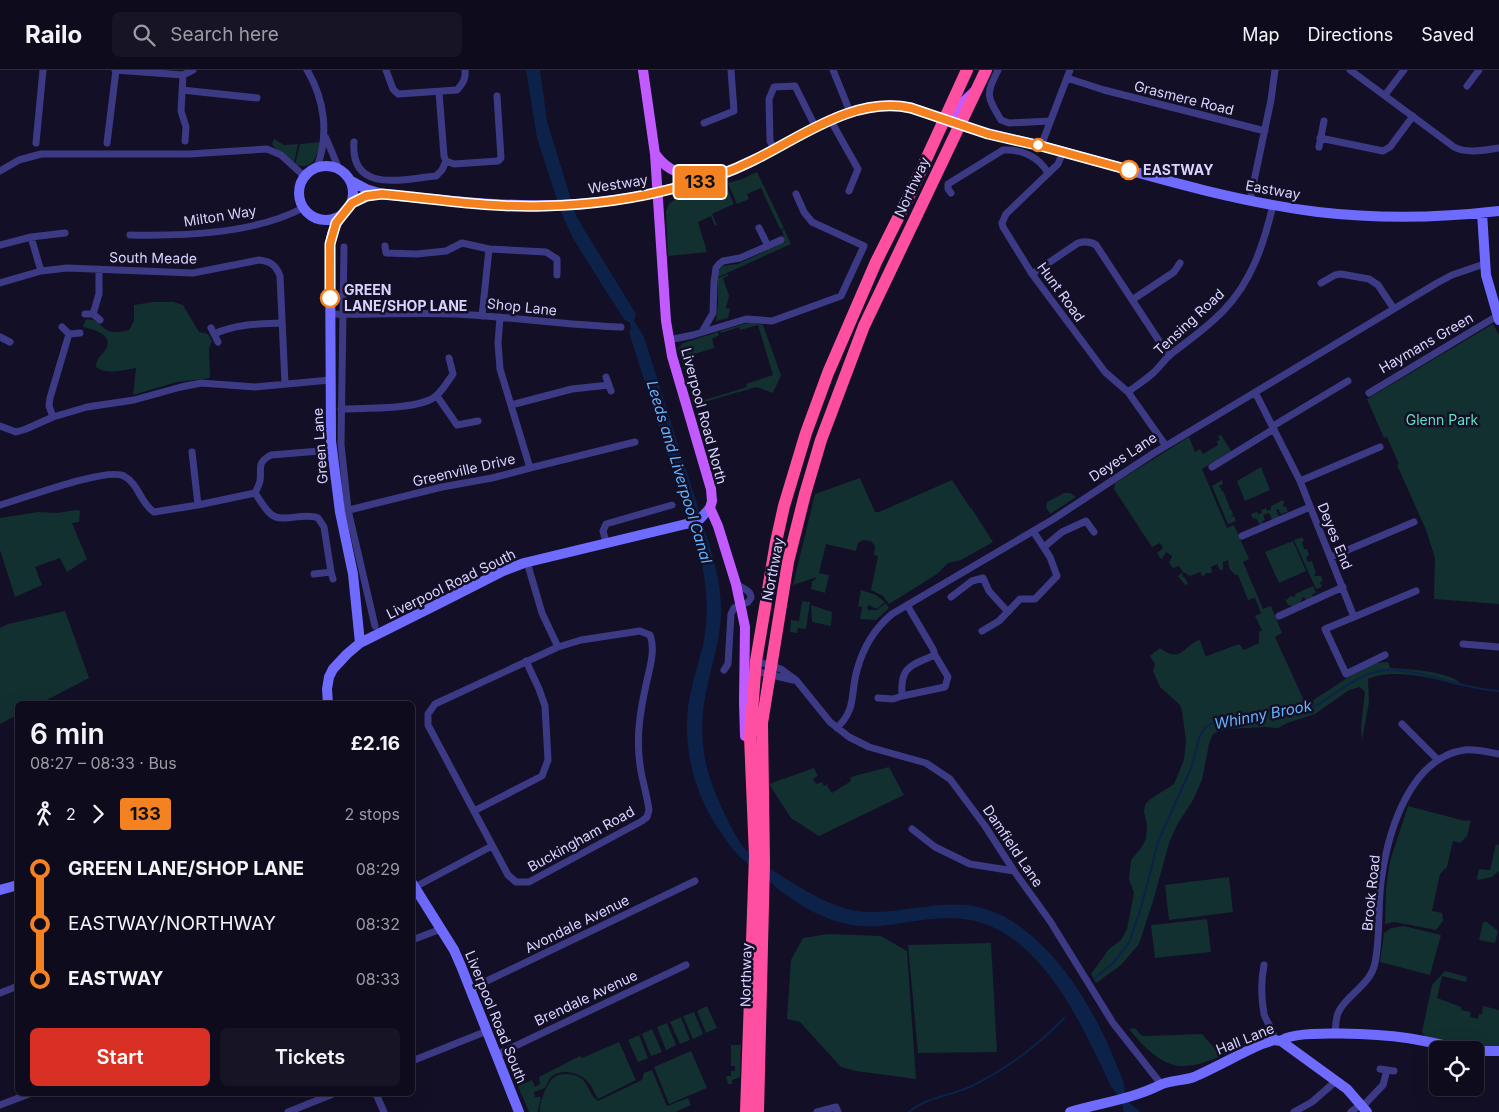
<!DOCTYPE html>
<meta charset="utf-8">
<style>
:root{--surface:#0e0b1c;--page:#171425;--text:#f1f3f6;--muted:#9b9ba3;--line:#2e2b3b;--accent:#d93025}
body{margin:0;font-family:Inter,sans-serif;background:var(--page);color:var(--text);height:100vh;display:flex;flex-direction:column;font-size:19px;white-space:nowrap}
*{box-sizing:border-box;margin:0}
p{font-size:16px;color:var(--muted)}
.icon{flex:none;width:28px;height:28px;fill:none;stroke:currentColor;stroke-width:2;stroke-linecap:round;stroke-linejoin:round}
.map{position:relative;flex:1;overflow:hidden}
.panel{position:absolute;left:15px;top:631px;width:400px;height:395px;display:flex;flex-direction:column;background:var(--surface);border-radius:8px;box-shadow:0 5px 20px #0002,0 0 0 1px var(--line)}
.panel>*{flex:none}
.badge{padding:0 10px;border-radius:4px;font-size:18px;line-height:32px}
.fabs{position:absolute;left:1429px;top:971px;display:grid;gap:10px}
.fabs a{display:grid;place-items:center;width:55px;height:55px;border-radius:8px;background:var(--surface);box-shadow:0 5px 20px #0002,0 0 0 1px var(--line);font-size:25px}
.map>.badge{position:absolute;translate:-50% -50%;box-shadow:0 0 0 2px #fff}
.legs{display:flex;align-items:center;gap:8px;height:55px;padding:0 15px;font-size:16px}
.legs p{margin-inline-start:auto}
.summary{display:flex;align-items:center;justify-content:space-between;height:85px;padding:0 15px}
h1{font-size:28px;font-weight:600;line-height:38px}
.cta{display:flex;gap:10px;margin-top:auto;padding:10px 15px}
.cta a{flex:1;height:58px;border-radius:8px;background:var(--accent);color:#fff;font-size:20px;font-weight:600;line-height:58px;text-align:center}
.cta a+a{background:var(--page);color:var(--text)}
ul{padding:0 15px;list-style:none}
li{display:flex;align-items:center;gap:18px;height:55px;font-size:19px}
li i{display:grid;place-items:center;width:8px;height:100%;margin:0 6px;background:currentColor}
li i::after{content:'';width:12px;height:12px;margin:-6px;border:4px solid;border-radius:50%;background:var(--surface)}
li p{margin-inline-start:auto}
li:first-child i{background:linear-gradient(#0000 50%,currentColor 0)}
li:last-child i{background:linear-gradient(currentColor 50%,#0000 0)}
header{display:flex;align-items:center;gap:30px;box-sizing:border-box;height:70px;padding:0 25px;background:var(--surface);border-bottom:1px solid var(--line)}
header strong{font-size:24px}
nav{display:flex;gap:28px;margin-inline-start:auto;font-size:18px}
.search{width:350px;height:45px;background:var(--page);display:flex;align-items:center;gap:12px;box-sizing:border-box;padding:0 18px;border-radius:8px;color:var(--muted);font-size:19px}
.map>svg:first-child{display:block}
</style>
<header>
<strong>Railo</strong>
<div class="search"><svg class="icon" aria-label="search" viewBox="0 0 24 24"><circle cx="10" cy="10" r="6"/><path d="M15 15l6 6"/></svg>Search here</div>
<nav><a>Map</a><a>Directions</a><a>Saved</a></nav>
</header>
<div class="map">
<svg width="1499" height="1042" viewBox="0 0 1499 1042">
<rect width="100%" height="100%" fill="#130f26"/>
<path fill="#12302f" d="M274,69L284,75L298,74L294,93L274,77L272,74Z
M321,72C317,85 313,102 295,94L300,74Z
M757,102L784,158L780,159L761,118L747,124L749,129L737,134L728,113L742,109Z
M725,114L734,134L712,144L717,155L715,156L711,146L698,152L707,182L668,186L666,141L669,134L675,129Z
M784,159L791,174L718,207L719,201L722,196L738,194L785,172L782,160Z
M728,204V206L723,208L729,226L726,238L730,239L728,248L716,251L718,233V208Z
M153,232H173L183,235L199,262L208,264L212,271L209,278L210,308L177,312L133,325L136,298C123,300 106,305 96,297C97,286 101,287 106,279C114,264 92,259 83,257L86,249C107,250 98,268 129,260L134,251V235Z
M751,252L763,255L781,305L773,323L756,317L694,335L693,333L700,328L701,331L747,317L746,314L773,305L758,255L740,260L739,257L721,263L720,261Z
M1493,254L1499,265V534L1434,529L1435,488L1426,460L1397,395L1399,394L1387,367L1384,368L1367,329Z
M718,262L719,265L712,269L714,278L688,286L690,291L684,293L688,307L686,308L685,304L686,303L685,299H684L678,279L683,273Z
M1221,365L1231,381L1202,399L1227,458L1234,455L1249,489L1243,492L1263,539L1271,536L1282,563L1275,567L1306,635L1350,606L1376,593L1388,592L1390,598C1408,599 1453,601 1463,616C1437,609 1393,597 1368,609L1369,632L1362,670L1361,656L1365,622L1360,617L1349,620L1315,644L1287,653L1278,658L1265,657L1228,659L1220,661L1213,664L1209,674L1202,710L1193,730L1177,755L1169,773L1154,828L1139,874L1121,895L1096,913L1091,904L1109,879L1121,870L1127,859L1134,823L1129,809L1131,790L1141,778L1146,769L1147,756L1144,741L1145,735L1149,730L1174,714L1184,690L1186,671L1182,641L1180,635L1160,617L1153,601L1155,594L1150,586L1160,578C1182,595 1185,573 1200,570L1205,585L1207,586L1239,574L1244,580L1259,573V562L1262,560L1255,546L1261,543L1255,528L1248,530L1238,505H1235L1229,498L1228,490L1223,492V500H1220L1217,494L1211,497L1212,503H1206L1203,507L1200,502L1190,506L1183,502L1182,506L1185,508L1188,514L1185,515L1178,506L1183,502L1179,496L1173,498L1169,493L1172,486L1166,482L1162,489L1160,488L1157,483L1163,478L1160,473L1152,477L1114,419L1115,413L1189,367L1195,382L1200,379L1203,384L1218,375L1217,371L1220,370L1218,366Z
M1261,397L1270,420L1245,431L1237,411Z
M860,408L875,442H879L952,410L971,439H972L993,472L961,490L948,493L937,504L889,534L883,526L871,520L878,486L874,485L875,476L871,471L863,470L858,473L856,481L826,474L819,503L829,505L825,523L811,519L812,512L817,507L793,515L815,424Z
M1222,410L1223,414L1219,416L1220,418H1221V421H1223L1230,438L1229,440L1231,439L1233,444L1231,447L1234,446L1236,451L1228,454L1212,416Z
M1064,423H1070L1076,427L1050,444L1046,437L1047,432Z
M1283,430L1284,433L1283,435L1284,437L1286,436L1288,443L1286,442L1281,444L1278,439L1276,440L1279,447L1272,450L1269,443L1263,445L1265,450L1262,451L1263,454L1260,455L1256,448L1253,449L1251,444L1257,442L1258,444L1262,443L1261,440L1266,438L1267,441L1271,439V436Z
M76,440L80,441L79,452L72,453L87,489L67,502L60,488L35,497L42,515L15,527L0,480V448L38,442L58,443Z
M1302,467L1304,471L1302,472L1304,479H1307L1309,485L1306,487L1308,492L1312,491L1316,503L1314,504L1315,506H1321L1323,511L1320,512L1322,517L1316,519L1294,470Z
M1293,471L1306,501L1279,513L1265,482Z
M1313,516L1316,523L1312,524L1313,527L1306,530L1304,527L1302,528L1301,532L1293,536L1288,535L1285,528L1287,530L1290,526L1295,527V524Z
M861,520L876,525L885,532L877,539L869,535L867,537L868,540H877L886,533L889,538L876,550L860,549L862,537L858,536Z
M802,531L810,532L806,559L798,558L797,563L790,562L791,550L799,551Z
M811,535L832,542L831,556L812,552Z
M65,541L89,608L39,634H18L17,645L0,654V558L8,554Z
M889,697L904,725L819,766L791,748L769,714L814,698L818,706L813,709L816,714L822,712L824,716L828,714L827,716L832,723L851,711L850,708L854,706Z
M1408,736L1465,751L1467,750L1471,751L1467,766L1460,773L1453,771L1447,797L1440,804L1432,841L1442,843L1443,851L1436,860L1394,852L1385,854L1386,819L1390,791Z
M1496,774L1499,775V801L1492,807L1478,810L1477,808L1479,799L1490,800Z
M1229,807L1233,842L1169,850L1165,815Z
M1207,849L1211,882L1155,888L1151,855Z
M1483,852H1487L1498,861L1495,873L1479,870Z
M1404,856L1441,865L1430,905L1380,892L1384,863L1391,858Z
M828,864L881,866L907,881L916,1009L856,1001L841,997L800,952L787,949L791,890L803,868Z
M991,873L997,982L918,983L908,875Z
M1445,901L1467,907L1466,912L1442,906L1437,928L1461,937V940L1471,942L1470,947L1478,949L1479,944H1482L1483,936L1499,940V977H1474L1425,967L1422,962L1432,915Z
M707,936L717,958L706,963L697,941Z
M694,942L703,964L693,969L683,946Z
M681,947L690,970L680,974L670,952Z
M667,953L676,975L666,980L657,957Z
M1135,958L1139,963L1143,966L1202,964L1221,986C1209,991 1196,996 1183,996C1162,997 1141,974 1129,959Z
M652,959L662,982L651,986L642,964Z
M639,965L648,988L638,992L628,970Z
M619,972L636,1010L598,1029C594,1023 592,1016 587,1011C579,1002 560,998 551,1007C548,1010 547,1015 545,1018L534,1022L535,1027H541L538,1042H529L518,1016L532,1010L535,1017L540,1014L539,1007L580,986L582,988Z
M731,975H741L740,1007L732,1010V1014H728L726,1006H731V1001H735V996H731Z
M691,981L707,1018L669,1034L654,997Z
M652,1000L667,1036L688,1028L691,1035L675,1042H540C539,1033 546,1016 552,1009C559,1002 574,1003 582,1009C589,1015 590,1026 598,1031L642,1010L644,1003Z"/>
<path fill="#0c2248" d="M526,0H540L547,51L576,146L636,244L634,251L644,267L697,434L702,459L705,461C714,488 722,517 721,545C720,569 713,590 708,613C699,650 700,686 715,722C721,737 735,767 745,779C755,790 771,799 783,807C812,824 839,843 874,842C925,841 963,821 1012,851C1057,880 1089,931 1110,979C1114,989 1119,1000 1123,1011C1126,1018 1123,1024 1128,1031C1131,1036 1137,1037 1140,1042H1124C1122,1037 1122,1031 1119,1027C1116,1022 1112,1019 1110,1014C1082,956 1044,868 975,851C944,843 910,853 880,856C835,860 797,836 765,808C749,796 735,784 724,767C696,729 683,684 688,637C691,616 698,595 703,575C709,548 707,516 701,490C700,481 694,473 694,464C693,457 693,450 690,444C684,434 680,426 677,415C661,364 645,313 629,262L631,258L630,253L624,249L604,218L574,170L562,145L537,68Z"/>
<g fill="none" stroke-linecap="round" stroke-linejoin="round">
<path stroke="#0c2248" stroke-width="2" d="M1095,908L1112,894L1129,873L1141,838L1158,772L1191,698C1196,686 1197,663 1207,656C1222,646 1271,640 1289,639C1297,638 1305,640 1312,637C1320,635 1325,629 1332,625C1345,616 1370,600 1387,600C1425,600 1461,619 1499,621
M909,1042C924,1028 953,1025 972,1016C1007,998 1038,976 1064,948"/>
<path stroke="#3d3a85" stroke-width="7" d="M115,0L183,5L193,0
M307,0C325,30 329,65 317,97
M386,0L393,19L398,24L457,20C463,13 466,9 465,0
M833,0L850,42
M998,0C986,25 986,25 1001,50L1009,53L1050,51
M1350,0L1454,77C1467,84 1485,80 1499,78
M183,5L181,41L186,57L185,71
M1067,8L1104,20L1265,61
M1467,16L1479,0
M182,20L257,28
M439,22L444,86L446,91L454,94L498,91L501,88L497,26
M1385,25L1404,0
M831,51L858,99L849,121
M704,53L734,41L731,0
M326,68L339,99
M1320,68L1383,81L1390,77L1413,46
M354,72C350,124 403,109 436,106L442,100L446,91
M36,73L43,0
M107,73L116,0
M1041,76L1070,0
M1319,77L1324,51
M774,79L770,71L769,29L774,17L795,16L816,58
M1063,82L1058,94L1006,144L1002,153L1003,157L1032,204L1105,302L1128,322L1166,376
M0,101L19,90L41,84H190L267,79L281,85L304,106
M951,123L948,119V114L1003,80C1022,79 1039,87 1048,103
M1250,130L1271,30L1275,0
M759,158L768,176
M130,165C185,166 253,164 303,138
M31,167L41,201
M0,175L31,167L65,163
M385,176L386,183L417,184L446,181L462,173L489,179L482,246
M344,177L341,374L348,440L375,556
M489,179L546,182L557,189V205
M1032,204L1078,173C1085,171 1090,171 1096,175L1169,286
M0,213L41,201L67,198L193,203L259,190C270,191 276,195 280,206L285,314
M1321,213L1335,205L1341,204L1369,209L1378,215L1394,239
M1132,230L1174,202L1180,193
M85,244H93L100,250
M93,244L99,224V199
M330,244C373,245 415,242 457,244C512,247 566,255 621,257
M62,257L69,264L80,263
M211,258L218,272
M702,262L713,243L714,212L716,198L719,194L723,191L740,188L781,170
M214,264C236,254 257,254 281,253
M0,267L10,272
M669,270L693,265L746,249L772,251L841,226L864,176L812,152L804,142L796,124
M606,307L611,321
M1128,322C1136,316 1145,310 1152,304C1159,298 1164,290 1171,284C1189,270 1208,257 1224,240C1252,211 1264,173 1273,135
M1255,322L1300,411L1354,547L1325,559L1346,604L1385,585
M1369,323L1497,246
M437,326L457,355L478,351
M511,335L572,319L609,315
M341,339C363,338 420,340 436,326C443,320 448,311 453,304L449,288
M53,347L49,336L50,328L69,264
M0,356L16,362L26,359L53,347L87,337L134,330L181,317L201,313L255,317L330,310
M1273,356L1348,311
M192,382L198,435L255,423C257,419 259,415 260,411C262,398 256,393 271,385L332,380
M1212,397L1274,359
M530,398L635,372
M1300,411L1380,377
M255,423C260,430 265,440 272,445C282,453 304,442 318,448L324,457L331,502
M0,435C22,429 106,397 124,406C139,414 140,433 154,442L198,435
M345,441L442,417L492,408L530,398L500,299L498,273L500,247
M1242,466L1310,437
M606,472L603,461L606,454L672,435
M1044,477L1062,462L1086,451L1094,462
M1331,487L1414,452
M527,492L542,543L558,577
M314,504L331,502L333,509
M951,527L972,511L983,508L989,521L1008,542
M907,535L933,579L935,585L948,607L945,617L902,626C900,596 910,596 935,585
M1279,546L1343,517
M1354,547L1416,521
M640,561L650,565C656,580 649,600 646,615C640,642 636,667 640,695C642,710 647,725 649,740L647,747L642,751L529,812H516L508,805L428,655V644L435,634L558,577L581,570Z
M982,561L999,551L1020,529H1035L1057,506L1050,487L1033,461
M1463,574L1499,577
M756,591L781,599L796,610L830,652L849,667L869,677L926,693L950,709L985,756L1014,801L1050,851L1113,953L1161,1014
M724,600L728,594L731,544L734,538L748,532L751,528C751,520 742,518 736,514
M755,601L793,610
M878,628L893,629L902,626
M1402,654L1438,690
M837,658C857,638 850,625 857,600C863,578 874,559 892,544L1052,450L1154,383L1437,213L1452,205L1484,194
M474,741L542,706L548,690L545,636L539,619L526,591
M912,759L935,777L970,794L1014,801
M415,817L492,776
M412,870L441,859
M1264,895C1261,911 1261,928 1264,944C1266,952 1275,961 1274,970
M470,919L695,811
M0,923L18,916
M1335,964C1336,956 1335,948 1339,941C1348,924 1371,914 1375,893C1381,864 1377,834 1382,805C1389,759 1411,687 1465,680C1476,679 1488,682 1499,684
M496,985L686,895
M412,991L487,961
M1380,999L1394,1001
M376,1024L384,1042
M0,1035L29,1024
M1363,1036L1383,1015L1387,1000
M288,1042L333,1024
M817,1042L836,1037L838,1042
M1294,1042L1312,1032L1336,1011
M1351,1042L1361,1034"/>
<path stroke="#6f6bff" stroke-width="10" d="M958,55C991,65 1024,71 1057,80C1143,104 1230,131 1318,142C1378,149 1439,148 1499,141
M299 123a27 27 0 1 1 54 0a27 27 0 1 1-54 0Z
M351,111L366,119L382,124C475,134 566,144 657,122
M351,133L366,127L379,124
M1482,143L1486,205L1499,250
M340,147L332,164L330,175L331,371L340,442L353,504L360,573
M328,634L327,619L329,607L333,599L347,584L360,573L446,530L503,501L524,493L686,454L700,449L710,438
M412,813L454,880L461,896L519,1042
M0,820L18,815
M1281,971L1347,1019L1367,1042
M1475,981H1499
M1070,1042C1100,1033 1132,1029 1160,1015C1170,1010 1183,1011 1194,1007C1217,997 1239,984 1262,974L1274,970L1281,971C1294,958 1386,965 1407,968C1427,971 1447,976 1467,980"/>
<path stroke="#c25bff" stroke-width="10" d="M643,0L655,84L666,251L672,286L711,419L712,431L710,438L718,456L736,514L745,557L744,632L745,666
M943,50L954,46L961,34L974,22
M656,85C668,102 684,105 703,109
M657,122C687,116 717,108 745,95C791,73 846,30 900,36C920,38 939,49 958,55"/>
<path stroke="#ff4fa3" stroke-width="12" d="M746,1042L755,786L750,667L756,591L776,472L784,436L806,363L828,303L876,192L912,120L967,0
M758,1042L764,793L762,653L788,492L805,424L821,370L864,256L986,0"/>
</g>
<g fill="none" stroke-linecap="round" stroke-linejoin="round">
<defs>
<path id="line-1" d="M330,228V174L336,153L352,133L366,126L382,124C436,129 490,138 544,136C590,135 635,129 679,117C705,111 730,102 754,90C803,66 854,26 911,38L988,64L1041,76L1129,100"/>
</defs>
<use href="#line-1" stroke="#fff" stroke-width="11"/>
<use href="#line-1" stroke="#f58220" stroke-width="8"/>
</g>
<g fill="#fff" stroke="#f58220" stroke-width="2.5">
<circle cx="1038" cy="75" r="6"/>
<circle cx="1129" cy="100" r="9"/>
<circle cx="330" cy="228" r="9"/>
</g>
<g text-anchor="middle" stroke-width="5" stroke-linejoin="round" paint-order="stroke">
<g font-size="14" fill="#d9d4ff" stroke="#130f26">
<text transform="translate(1184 28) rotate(14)" y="5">Grasmere Road</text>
<text transform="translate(618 114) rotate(-9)" y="5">Westway</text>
<text transform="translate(912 117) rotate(-65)" y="5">Northway</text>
<text transform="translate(1273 120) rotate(10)" y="5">Eastway</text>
<text transform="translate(220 146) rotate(-9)" y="5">Milton Way</text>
<text transform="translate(153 188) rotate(1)" y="5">South Meade</text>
<text transform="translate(1061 222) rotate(54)" y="5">Hunt Road</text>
<text transform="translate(522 237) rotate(6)" y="5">Shop Lane</text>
<text transform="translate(1189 252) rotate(-43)" y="5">Tensing Road</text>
<text transform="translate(1426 273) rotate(-30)" y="5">Haymans Green</text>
<text transform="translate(704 346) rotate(75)" y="5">Liverpool Road North</text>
<text transform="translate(320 376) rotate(-94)" y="5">Green Lane</text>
<text transform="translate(1123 387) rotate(-33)" y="5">Deyes Lane</text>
<text transform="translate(464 400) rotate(-13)" y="5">Greenville Drive</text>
<text transform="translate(1335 466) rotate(68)" y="5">Deyes End</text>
<text transform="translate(773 499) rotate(-79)" y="5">Northway</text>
<text transform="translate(451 514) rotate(-26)" y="5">Liverpool Road South</text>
<text transform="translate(581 769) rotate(-29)" y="5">Buckingham Road</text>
<text transform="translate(1013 776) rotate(56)" y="5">Damfield Lane</text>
<text transform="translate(1371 823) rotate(-84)" y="5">Brook Road</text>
<text transform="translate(577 854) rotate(-26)" y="5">Avondale Avenue</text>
<text transform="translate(746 905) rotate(-89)" y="5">Northway</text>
<text transform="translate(586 928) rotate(-25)" y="5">Brendale Avenue</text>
<text transform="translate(496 947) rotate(68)" y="5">Liverpool Road South</text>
<text transform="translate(1245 969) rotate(-22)" y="5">Hall Lane</text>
</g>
<g font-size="14" font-weight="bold" fill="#d9d4ff" stroke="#130f26" text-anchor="start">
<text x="1143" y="105">EASTWAY</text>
<text x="344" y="225">GREEN<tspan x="344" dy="16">LANE/SHOP LANE</tspan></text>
</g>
<g font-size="14" fill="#5fe0c0" stroke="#130f26">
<text x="1442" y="355">Glenn Park</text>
</g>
<g font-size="15" font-style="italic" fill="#62b6ff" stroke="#130f26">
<text transform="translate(679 402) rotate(73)" y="5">Leeds and Liverpool Canal</text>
<text transform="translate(1263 645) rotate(-11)" y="5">Whinny Brook</text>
</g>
</g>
</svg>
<div class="fabs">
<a><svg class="icon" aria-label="locate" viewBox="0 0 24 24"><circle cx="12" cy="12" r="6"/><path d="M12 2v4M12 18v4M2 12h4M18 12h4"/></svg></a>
</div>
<b class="badge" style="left:700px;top:112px;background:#f58220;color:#111">133</b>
<section class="panel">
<div class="summary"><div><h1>6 min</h1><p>08:27 – 08:33 · Bus</p></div><b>£2.16</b></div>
<div class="legs"><svg class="icon" aria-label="walk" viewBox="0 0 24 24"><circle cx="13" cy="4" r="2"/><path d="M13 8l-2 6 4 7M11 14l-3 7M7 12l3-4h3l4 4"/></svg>2<svg class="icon" aria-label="forward" viewBox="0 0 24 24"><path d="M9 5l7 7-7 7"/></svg><b class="badge" style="background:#f58220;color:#111">133</b><p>2 stops</p></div>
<ul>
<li><i style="color:#f58220"></i><b>GREEN LANE/SHOP LANE</b><p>08:29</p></li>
<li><i style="color:#f58220"></i><span>EASTWAY/NORTHWAY</span><p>08:32</p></li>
<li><i style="color:#f58220"></i><b>EASTWAY</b><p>08:33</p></li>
</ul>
<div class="cta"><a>Start</a><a>Tickets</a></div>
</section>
</div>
